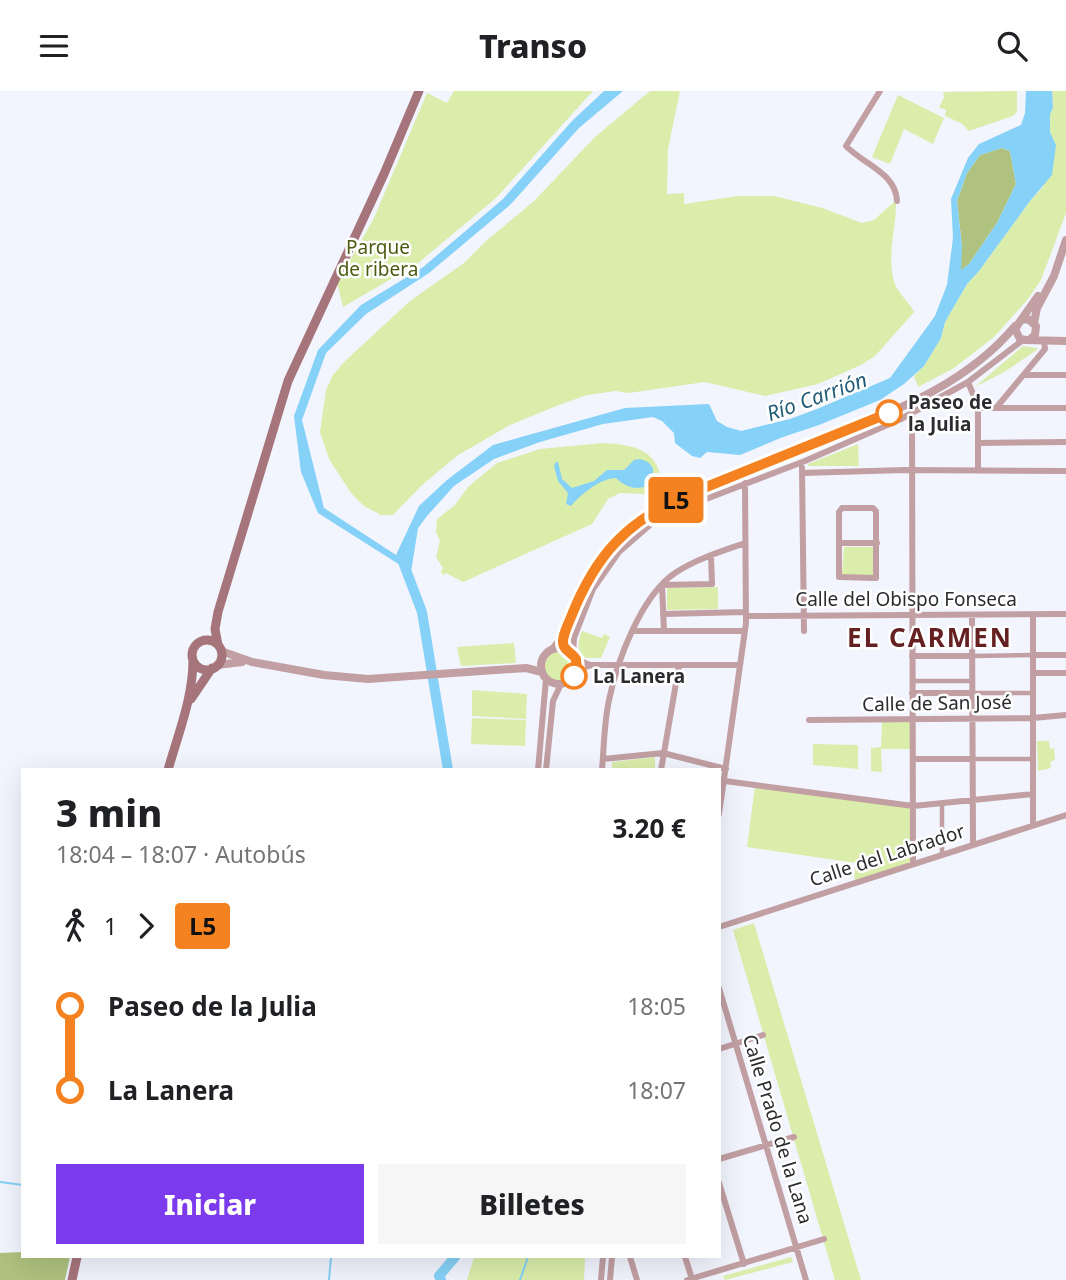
<!DOCTYPE html>
<html lang="es">
<meta charset="utf-8">
<style>
:root{--surface:#fff;--page:#f6f6f6;--text:#202124;--muted:#757577;--accent:#7c3aed}
body{margin:0;font-family:"Noto Sans",sans-serif;background:var(--page);color:var(--text);height:100vh;display:flex;flex-direction:column;font-size:26px;white-space:nowrap}
*{box-sizing:border-box;margin:0}
p{font-size:23px;color:var(--muted)}
.icon{flex:none;width:38px;height:38px;fill:none;stroke:currentColor;stroke-width:2;stroke-linecap:round;stroke-linejoin:round}
.map{position:relative;flex:1;overflow:hidden}
.panel{position:absolute;left:21px;top:677px;width:700px;height:490px;display:flex;flex-direction:column;background:var(--surface);border-radius:0px;box-shadow:0 7px 28px #0002}
.panel>*{flex:none}
.badge{padding:0 14px;border-radius:5px;font-size:24px;line-height:46px}
.map>.badge{position:absolute;translate:-50% -50%;box-shadow:0 0 0 4px #fff}
.legs{display:flex;align-items:center;gap:10px;height:77px;padding:0 35px;font-size:23px}
.legs p{margin-inline-start:auto}
.head{display:flex;align-items:center;justify-content:space-between;height:119px;padding:0 35px}
h1{font-size:38px;font-weight:800;line-height:52px}
.action{display:flex;gap:14px;margin-top:auto;padding:14px 35px}
.action a{flex:1;height:80px;border-radius:0px;background:var(--accent);color:#fff;font-size:28px;font-weight:800;line-height:80px;text-align:center}
.action a+a{background:var(--page);color:var(--text)}
ul{padding:0 35px;list-style:none}
li{display:flex;align-items:center;gap:24px;height:84px;font-size:26px}
li i{display:grid;place-items:center;width:10px;height:100%;margin:0 9px;background:currentColor}
li i::after{content:'';width:18px;height:18px;margin:-9px;border:5px solid;border-radius:50%;background:var(--surface)}
li p{margin-inline-start:auto}
li:first-child i{background:linear-gradient(#0000 50%,currentColor 0)}
li:last-child i{background:linear-gradient(currentColor 50%,#0000 0)}
header{display:flex;justify-content:space-between;align-items:center;height:91px;padding:0 35px;background:var(--surface);font-size:32px;font-weight:800}
.map>svg:first-child{display:block}
</style>
<header><svg class="icon" aria-label="menu" viewBox="0 0 24 24"><path d="M4 6h16M4 12h16M4 18h16"/></svg>Transo<svg class="icon" aria-label="search" viewBox="0 0 24 24"><circle cx="10" cy="10" r="6"/><path d="M15 15l6 6"/></svg></header>
<div class="map">
<svg width="1066" height="1189" viewBox="0 0 1066 1189">
<rect width="100%" height="100%" fill="#f2f4fe"/>
<path fill="#daedab" d="M454,0H593L496,107L417,173L343,216L337,192L374,127L427,2L447,12Z
M650,0H680L668,58L667,103L684,102V113L738,105H774L822,117L862,132L874,129L894,111L896,113C896,138 886,168 895,193C899,203 909,211 914,221L875,265L861,274L818,293L765,305L705,291L629,302L616,300L587,304L559,314L510,334L458,364L421,395L393,424H381L364,415L351,402L329,368L320,341L326,299L333,284L344,271L410,210L464,172L486,150L534,110L595,46Z
M1017,0V21L1013,25L969,40L961,32L945,25L946,19L939,16L944,6L943,1Z
M1052,0H1066V122L1041,189L1028,208L994,246L954,277L918,296L914,285L924,275L941,247L945,231L967,193L979,180L1030,110L1043,96L1056,54L1050,41V24L1053,16Z
M898,4L944,27L933,53L904,38L890,73L872,66Z
M1023,255L1037,257V259L1004,281L975,296Z
M603,352C630,354 655,356 661,387L654,396L645,403L620,402L608,408L592,433L463,491L446,482L443,484L441,481L443,477L436,466L440,450L436,441L437,428L454,415L469,395L497,372L540,358Z
M858,353L859,375H808V373Z
M844,456H873V484H842Z
M718,496V518L667,519V497Z
M582,540L602,547L604,543L610,546L601,567H586C575,559 578,551 582,540Z
M514,552L516,572L461,575L457,556Z
M541 575a18 18 0 1 1 36 0a18 18 0 1 1-36 0Z
M472,599L527,603L526,628L472,625Z
M472,627L526,629L525,655L471,653Z
M913,627V658H881L882,681L871,680V657L881,656L882,628Z
M1037,650H1049L1050,658L1054,657L1055,669L1050,671L1051,677L1038,680Z
M813,653L858,654V678L813,674Z
M655,666V679H612V671Z
M755,695L913,715V772L857,791L854,787L856,772L747,756Z
M754,832L861,1189H835L733,839Z
M474,1166H585L584,1189H467Z
M791,1166L793,1171L725,1189L723,1185Z"/>
<path fill="#afc27f" d="M1002,57L1010,60L1016,93L997,132L969,173L960,180L962,156L957,110L967,82L980,64Z
M23,1161V1166H70L65,1189H0V1162Z"/>
<path fill="#85d1f7" fill-rule="evenodd" d="M604,0H623L579,37L510,114L429,182L366,223L326,262L302,329L324,417L396,464L419,415L447,389L493,354L625,317L709,313L717,330L727,336L741,340L790,328L817,318L890,287L935,225L947,194L953,147L951,108L968,67L979,53L1021,34L1025,22L1026,0H1052L1053,16L1050,24V41L1056,54L1052,84L1030,110L979,180L967,193L945,231L941,247L924,275L904,293L880,309L819,334L783,346L740,364L707,361L700,367L692,365L675,352L674,342L662,330L653,326L603,333L540,351L494,368L454,395L427,425L418,437L411,481L318,422L301,381L294,325L318,259L361,214L422,177L503,108L572,30ZM1002,57L1010,60L1016,93L997,132L969,173L961,179L962,156L957,110L967,82L980,64Z
M640,368L648,371L653,377V390C642,401 627,398 616,387C601,387 581,403 571,415L566,413L568,402L558,390L554,375L556,371H558L562,388L572,397L594,390L607,379H624L634,369Z"/>
<g fill="none" stroke-linecap="round" stroke-linejoin="round">
<path stroke="#85d1f7" stroke-width="2" d="M0,1091L23,1094
M329,1189L331,1166
M520,1189L528,1166"/>
<path stroke="#85d1f7" stroke-width="10" d="M404,464L403,471L422,521L448,679
M441,1189L439,1185L455,1166"/>
<path stroke="#c19fa3" stroke-width="4.5" d="M973,565L1034,564
M912,590H972
M973,602H1033
M973,668H1034
M942,763V712"/>
<path stroke="#c19fa3" stroke-width="6" d="M880,0L846,55C863,73 896,82 897,110
M1024,284H1066
M968,291L978,315V379
M978,317H1066
M996,317L1045,258L1044,249
M912,322L913,772
M978,352L1066,351
M802,377L804,540
M802,382L905,379L1066,380
M842,417H873L876,420V487L839,486V421Z
M840,452H877
M663,523L746,521
M1033,523V734
M972,524L973,753
M746,525L1066,523
M633,540H745
M664,540L662,494L712,493L711,464
M573,563L574,547L593,498L619,461L651,433L693,413L805,370L901,328L968,291L1023,249
M1034,564H1066
M912,565H973
M576,568L590,574
M577,578L592,574H740
M1034,582H1066
M912,602H973
M809,629L1033,627L1066,624
M603,668L663,662L726,678
M913,668H973
M538,679L546,588
M546,679L553,610L561,593
M602,679C604,656 604,632 609,609C617,570 641,505 675,482C696,468 722,460 745,452
M661,679L679,575
M725,690L913,715L1033,703
M719,723L746,532L745,392
M719,836L1066,724
M719,897L806,1189
M719,958L763,944
M719,1068L794,1046
M719,1092L744,1173
M630,1166L637,1189
M685,1166L692,1188
M601,1189L603,1166
M610,1189L612,1166
M687,1189L824,1148"/>
<path stroke="#c19fa3" stroke-width="8" d="M1021,229L1038,205
M1034,232L1037,217L1054,185L1066,149
M1029,249L1035,244L1036,235L1028,228L1021,229L1015,238L1020,248L1026,249L1066,250
M541 575a18 18 0 1 1 36 0a18 18 0 1 1-36 0Z
M553,558C567,543 571,524 579,506C591,478 609,453 632,434C661,411 699,399 733,386C769,372 805,357 841,342C905,316 970,289 1015,235
M221,560L252,571L324,584L368,588L526,577L542,581
M217,574L242,571"/>
<path stroke="#a6757c" stroke-width="9" d="M192 564a15 15 0 1 1 30 0a15 15 0 1 1-30 0Z
M218,554L215,538L218,521L288,290L384,83L419,0
M191,608L212,577
M168,679C178,643 193,607 193,569
M72,1189L77,1166"/>
</g>
<g fill="none" stroke-linecap="round" stroke-linejoin="round">
<defs>
<path id="line-1" d="M574,585L577,578L576,568C573,563 568,561 565,557C559,550 568,534 571,526C596,463 627,430 689,403L889,322"/>
</defs>
<use href="#line-1" stroke="#fff" stroke-width="16"/>
<use href="#line-1" stroke="#f58220" stroke-width="10"/>
</g>
<g fill="#fff" stroke="#f58220" stroke-width="3.5">
<circle cx="889" cy="322" r="12"/>
<circle cx="574" cy="585" r="12"/>
</g>
<g text-anchor="middle" stroke-width="5" stroke-linejoin="round" paint-order="stroke">
<g font-size="19" fill="#4b5b11" stroke="#fff">
<text x="378" y="163">Parque<tspan x="378" dy="22">de ribera</tspan></text>
</g>
<g font-size="19" font-weight="bold" fill="#2c2c30" stroke="#fff" text-anchor="start">
<text x="908" y="318">Paseo de<tspan x="908" dy="22">la Julia</tspan></text>
<text x="593" y="592">La Lanera</text>
</g>
<g font-size="19" fill="#2c2c30" stroke="#fff">
<text x="906" y="515">Calle del Obispo Fonseca</text>
<text transform="translate(937 612) rotate(-1)" y="7">Calle de San José</text>
<text transform="translate(887 764) rotate(-18)" y="7">Calle del Labrador</text>
<text transform="translate(778 1038) rotate(73)" y="7">Calle Prado de la Lana</text>
</g>
<g font-size="21" font-style="italic" fill="#245e78" stroke="#fff">
<text transform="translate(817 306) rotate(-20)" y="7">Río Carrión</text>
</g>
<g font-size="26" font-weight="bold" letter-spacing="2" fill="#652022" stroke="#fff">
<text x="930" y="556">EL CARMEN</text>
</g>
</g>
</svg>
<b class="badge" style="left:676px;top:409px;background:#f58220;color:#111">L5</b>
<section class="panel">
<div class="head"><div><h1>3 min</h1><p>18:04 – 18:07 · Autobús</p></div><b>3.20 €</b></div>
<div class="legs"><svg class="icon" aria-label="walk" viewBox="0 0 24 24"><circle cx="13" cy="4" r="2"/><path d="M13 8l-2 6 4 7M11 14l-3 7M7 12l3-4h3l4 4"/></svg>1<svg class="icon" aria-label="forward" viewBox="0 0 24 24"><path d="M9 5l7 7-7 7"/></svg><b class="badge" style="background:#f58220;color:#111">L5</b></div>
<ul>
<li><i style="color:#f58220"></i><b>Paseo de la Julia</b><p>18:05</p></li>
<li><i style="color:#f58220"></i><b>La Lanera</b><p>18:07</p></li>
</ul>
<div class="action"><a>Iniciar</a><a>Billetes</a></div>
</section>
</div>
